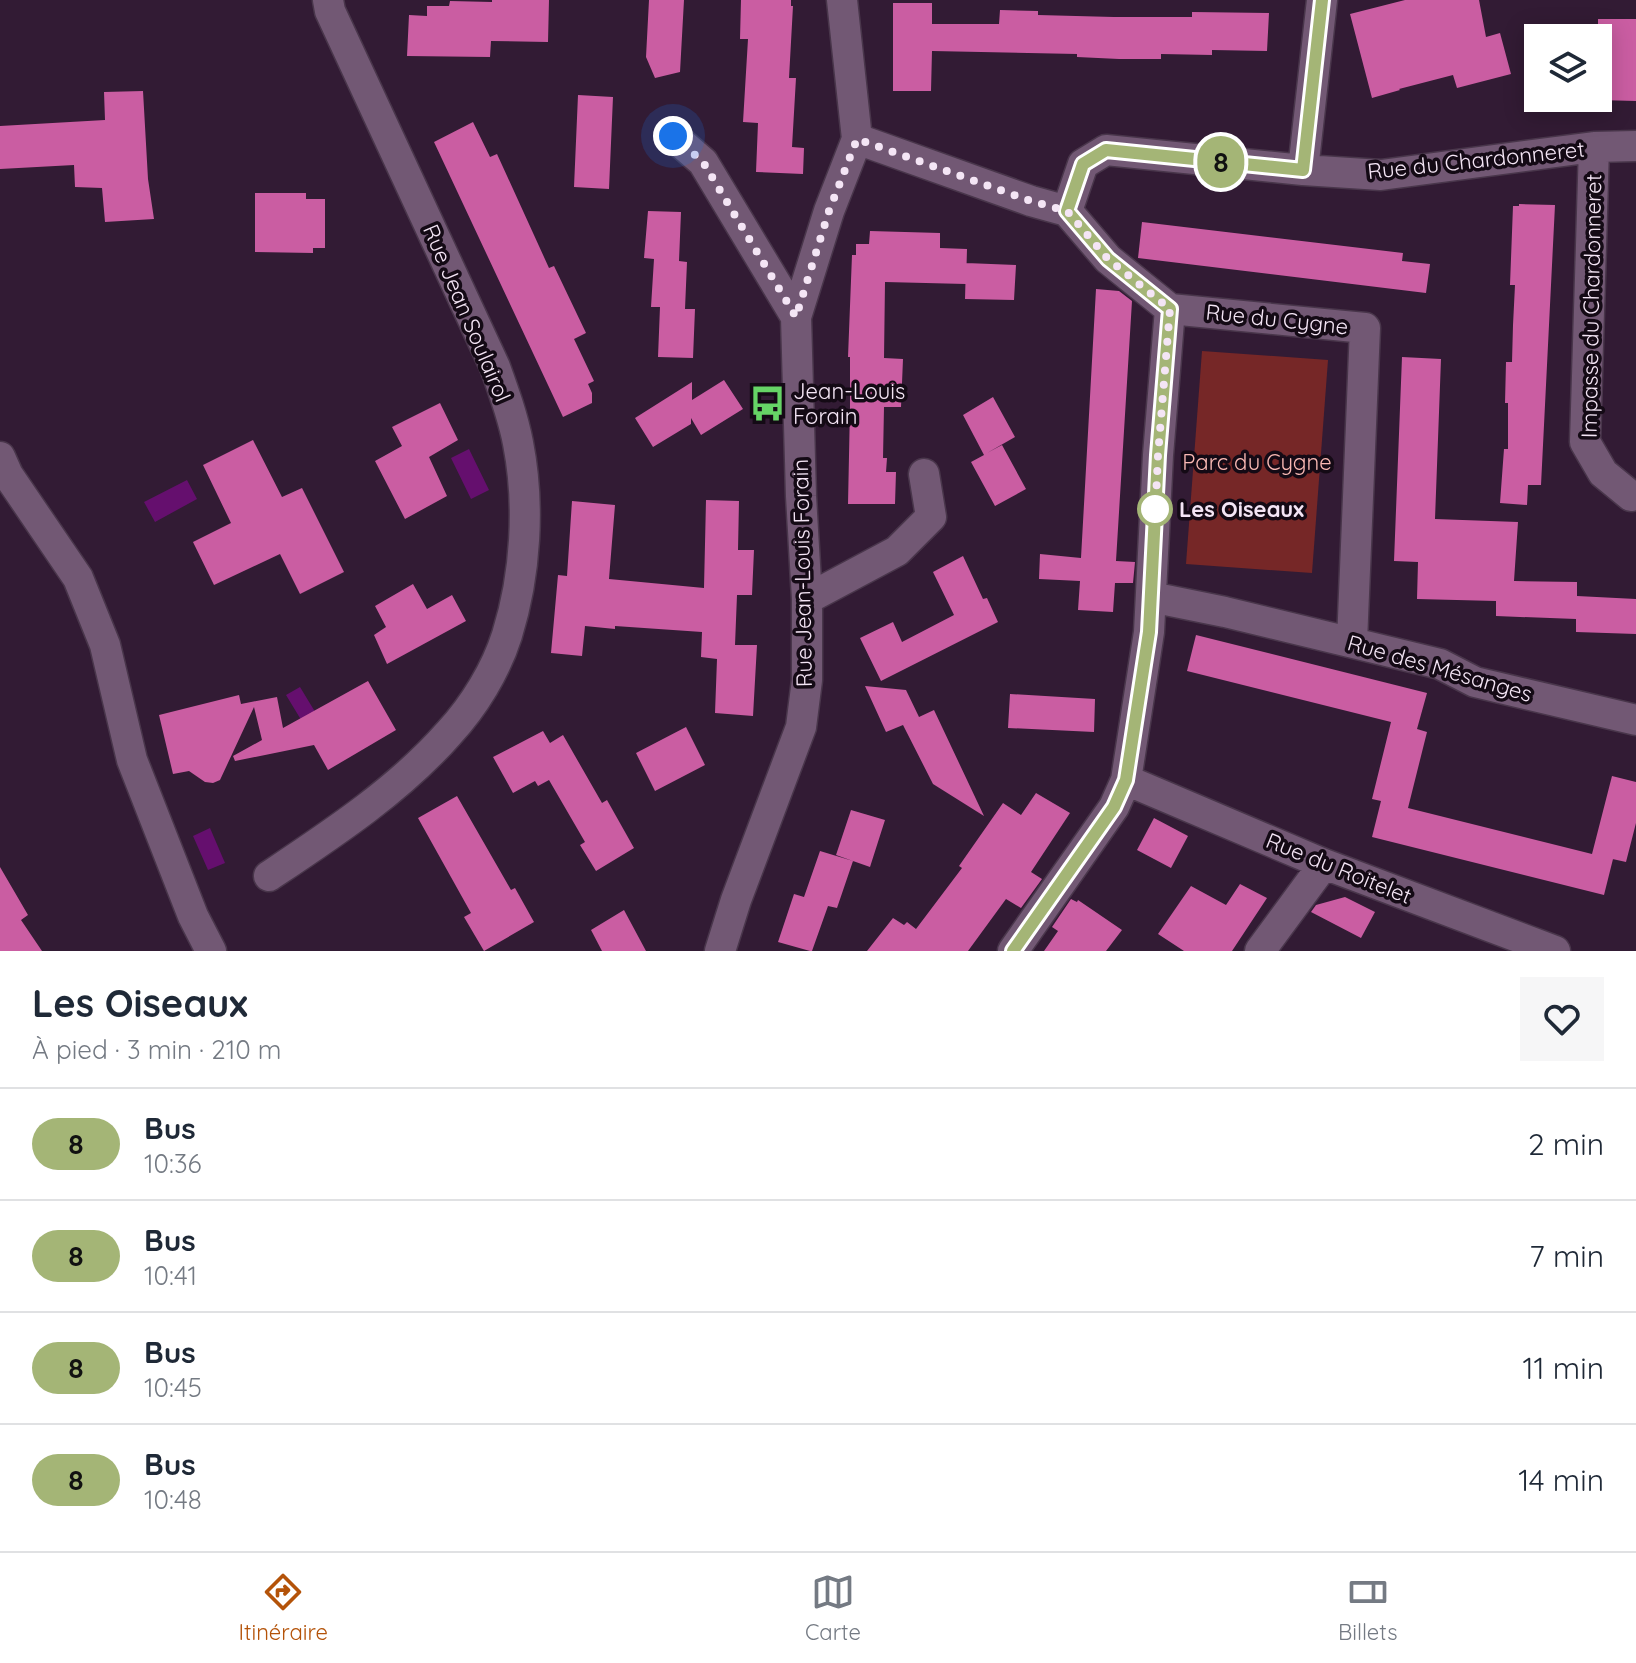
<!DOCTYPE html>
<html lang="fr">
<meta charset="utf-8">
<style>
:root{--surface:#fff;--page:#f6f6f7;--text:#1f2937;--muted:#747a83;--line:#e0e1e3;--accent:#b45309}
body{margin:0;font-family:Quicksand,sans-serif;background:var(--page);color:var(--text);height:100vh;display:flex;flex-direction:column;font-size:30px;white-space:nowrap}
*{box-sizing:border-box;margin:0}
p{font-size:26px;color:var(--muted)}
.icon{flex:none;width:44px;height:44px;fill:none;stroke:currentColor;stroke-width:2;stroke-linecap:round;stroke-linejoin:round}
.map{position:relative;height:951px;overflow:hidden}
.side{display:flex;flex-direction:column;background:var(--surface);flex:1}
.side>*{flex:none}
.badge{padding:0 16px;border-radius:26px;font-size:28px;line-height:52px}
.buttons{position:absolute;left:1524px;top:24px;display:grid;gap:16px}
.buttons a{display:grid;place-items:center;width:88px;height:88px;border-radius:0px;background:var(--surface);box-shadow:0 4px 20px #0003;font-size:40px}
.you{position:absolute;width:40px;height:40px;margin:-20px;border:6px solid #fff;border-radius:50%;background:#1a73e8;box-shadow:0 0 0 12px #1a73e833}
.map>.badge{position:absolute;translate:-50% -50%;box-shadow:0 0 0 4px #fff}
.round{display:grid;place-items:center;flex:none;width:84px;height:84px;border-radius:0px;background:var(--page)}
.headline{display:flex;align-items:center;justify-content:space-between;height:136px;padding:0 32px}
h1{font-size:38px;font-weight:700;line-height:60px}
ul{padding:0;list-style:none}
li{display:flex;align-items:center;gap:24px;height:112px;padding:0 32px;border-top:2px solid var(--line)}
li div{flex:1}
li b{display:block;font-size:30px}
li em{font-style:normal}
li .badge{min-width:88px;font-weight:700;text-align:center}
.dock{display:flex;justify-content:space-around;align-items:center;height:112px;border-top:2px solid var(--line);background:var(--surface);font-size:22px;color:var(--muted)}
.dock a{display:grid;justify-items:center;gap:4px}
.dock .active{color:var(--accent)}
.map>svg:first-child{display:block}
</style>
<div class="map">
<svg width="1636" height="951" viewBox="0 0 1636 951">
<rect width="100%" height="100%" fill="#321b34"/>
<path fill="#762727" d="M1202,351L1328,360L1312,573L1186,564Z"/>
<path fill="#650f6e" d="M469,449L489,490L471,499L451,458Z
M187,480L197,499L155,522L144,502Z
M300,687L317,715L303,723L286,695Z
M210,828L225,863L208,870L193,836Z"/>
<path fill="#ca5da2" d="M492,0H549L548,42L491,41L490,57L407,56L409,15L427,16V6H449L450,1L492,2Z
M649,0H684L680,72L655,78L646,57Z
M741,0H791V6H793L789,78H796L792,147L804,148L803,174L756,172L758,123L743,122L748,39H740Z
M1405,0H1479L1486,37L1500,33L1511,74L1457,88L1453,75L1399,89L1400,90L1372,98L1350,14Z
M893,3H932V24H999L1000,10L1038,11V15L1114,17H1192V12L1269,13L1267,51L1212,50V55L1161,54V59H1119L1077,57V54L932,51L931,91H893Z
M1598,19H1636V101L1598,100Z
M143,91L148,179L154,219L105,222L102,188L75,187L74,165L0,169V126L105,120L104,92Z
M578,95L613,97L609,189L574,187Z
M473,122L490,157L497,154L549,268L554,266L586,333L574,339L594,381L588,384L592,393V403L563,417L434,142Z
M255,193H306V199H325V248H313V253L255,252Z
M1519,204L1555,205L1541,485H1528L1527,505L1500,503L1504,449H1508V403H1505L1506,362H1512L1513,325L1515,285H1510L1513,206H1519Z
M648,211L681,212L679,261L687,262L685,309H695L693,358L658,357L660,307H651L654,259L644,258Z
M1142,222L1403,253L1402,261L1430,264L1426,293L1138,258Z
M870,231L940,233V248L967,249L966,284L885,282L884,358L903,359L901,407H884L883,458H887L886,472H896L895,504H848L850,407V357H848L852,255H856V244H869Z
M966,263L1016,265L1014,300L965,299Z
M1096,289L1119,291L1132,301L1116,561L1135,562L1133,583H1115L1113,612L1078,610L1080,581L1039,579L1040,554L1081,558Z
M1402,357L1441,359L1435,519L1518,522L1514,581L1577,582V596L1636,599V634L1576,632V619L1496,616V601L1417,599L1418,562L1394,561Z
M724,380L743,409L701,435L691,418V424L653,447L635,418L692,382V400Z
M993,397L1015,437L987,453L1002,445L1026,489L995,506L971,462L984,455L963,415Z
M440,403L458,440L429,457L447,496L405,519L375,461L402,446L392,427Z
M253,440L282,497L302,488L344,572L300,594L280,554L214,585L193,542L231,523L203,465Z
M706,500L739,501L738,550H754L752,595H737L735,645H757L753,716L715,713L717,659L701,657L702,632L615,626V629L585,626L582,656L551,653L558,575L567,576L572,501L615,505L609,579L704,588Z
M963,556L983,599L987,598L998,622L881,681L860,638L893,622L902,642L954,615L933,572Z
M413,584L427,609L452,595L466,621L387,664L374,635L386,627L375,606Z
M1196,635L1427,693L1417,729L1427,732L1408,808L1592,854L1612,776L1636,782V823L1626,862L1608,858L1613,859L1604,895L1372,837L1381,801L1372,799L1391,722L1187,671Z
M368,681L396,730L328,770L314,745L235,761L233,756L262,740L254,707L220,780L213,783L205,782L189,771L173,774L159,715L239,695L241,704L277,697L283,728Z
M865,686L906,690L919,717L934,710L984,816L933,784L903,725L886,732Z
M1010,694L1095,699L1094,732L1008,728Z
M686,727L705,765L655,791L636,753Z
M543,731L550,743L563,735L602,803L607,800L634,848L596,871L580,845L585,842L549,780L538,786L535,781L513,793L493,757Z
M1036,793L1070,813L1031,872L1042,879L1021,908L1006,899L968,951H867L893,918L904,925L907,922L916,929L962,868L959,866L1003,803L1021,815Z
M457,796L511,890L515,888L534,922L484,951L464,917L471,913L418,818Z
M851,810L885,820L870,867L836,855Z
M1154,818L1188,836L1171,868L1137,850Z
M820,851L853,861L837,908L828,906L812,951H810L778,942L794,894L804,897Z
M0,867L28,915L21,920L42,951H0Z
M1240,884L1267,898L1232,951H1184L1158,934L1191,886L1226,905Z
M1345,897L1375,912L1361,938L1311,912L1316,905Z
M1071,899L1077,902L1078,900L1122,930L1106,951H1044L1058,931L1052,927Z
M624,910L646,951H602L591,930Z"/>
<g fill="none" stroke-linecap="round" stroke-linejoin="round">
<defs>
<path id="minor" d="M673,136L703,162L796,317
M857,139L1031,201L1067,211L1108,259L1170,309
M1594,147L1585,442L1603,473L1631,496
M1303,170L1322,0
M1067,211L1083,164L1106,150L1303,170L1381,175L1594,147L1636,146
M1170,309L1365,328L1352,642
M0,457L8,475L78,578L105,645L132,760L193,916L211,951
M1151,597L1225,612L1440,664L1475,682L1636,720
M807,599L897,551L931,517L924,474
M1126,780L1324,864L1555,951
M269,876C332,834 399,790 449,733C474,706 496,670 507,635C526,574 530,504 518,443C513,417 504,392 495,367L330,11L328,0
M720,951L736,900L801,727L807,680V599L801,496L796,317L829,211L857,139L842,0
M1013,951L1114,807L1126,780L1149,632L1158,455L1170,309
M1260,951L1324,864"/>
</defs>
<use href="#minor" stroke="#49364b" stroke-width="33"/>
<use href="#minor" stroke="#725874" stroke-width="30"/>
</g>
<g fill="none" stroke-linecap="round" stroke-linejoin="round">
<defs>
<path id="line" d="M1013,951L1114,807L1126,780L1149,632L1158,455L1170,309L1108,259L1067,211L1083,164L1106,150L1303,170L1322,0"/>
</defs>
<use href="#line" stroke="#fff" stroke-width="18"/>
<use href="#line" stroke="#a4b576" stroke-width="12"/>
<path stroke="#f4e5f5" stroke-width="8" stroke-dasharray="0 14.4" d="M673,136L703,162L796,317L829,211L857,139L1031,201L1067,211L1108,259L1170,309L1158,455L1155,520V509"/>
</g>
<defs>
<symbol id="bus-bare" viewBox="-9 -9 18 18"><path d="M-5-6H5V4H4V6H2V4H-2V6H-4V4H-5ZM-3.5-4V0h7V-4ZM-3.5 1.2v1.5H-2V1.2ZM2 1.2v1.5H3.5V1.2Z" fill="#66d466" stroke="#140a15" stroke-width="2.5" paint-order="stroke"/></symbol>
</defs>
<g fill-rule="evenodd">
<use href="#bus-bare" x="742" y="378" width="51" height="51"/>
</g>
<circle fill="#fff" stroke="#a4b576" stroke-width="4" cx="1155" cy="509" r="16"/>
<g text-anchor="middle" stroke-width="7" stroke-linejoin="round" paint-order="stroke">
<g font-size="22" fill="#f4e5f5" stroke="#140a15">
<text transform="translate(1476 160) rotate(-6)" y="8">Rue du Chardonneret</text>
<text transform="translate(1591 306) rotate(-89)" y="8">Impasse du Chardonneret</text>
<text transform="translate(467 313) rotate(67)" y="8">Rue Jean Soulairol</text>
<text transform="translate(1277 319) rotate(6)" y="8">Rue du Cygne</text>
<text transform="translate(802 573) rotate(-91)" y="8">Rue Jean-Louis Forain</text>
<text transform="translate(1440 668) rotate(16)" y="8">Rue des Mésanges</text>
<text transform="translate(1339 868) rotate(22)" y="8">Rue du Roitelet</text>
</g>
<g font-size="22" fill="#f4e5f5" stroke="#140a15" text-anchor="start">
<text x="793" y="399">Jean-Louis<tspan x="793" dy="25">Forain</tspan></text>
</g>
<g font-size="22" fill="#fab9b4" stroke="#140a15">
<text x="1257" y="470">Parc du Cygne</text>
</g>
<g font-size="22" font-weight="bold" fill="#f4e5f5" stroke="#140a15" text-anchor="start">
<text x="1179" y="517">Les Oiseaux</text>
</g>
</g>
</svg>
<div class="buttons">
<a><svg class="icon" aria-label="layers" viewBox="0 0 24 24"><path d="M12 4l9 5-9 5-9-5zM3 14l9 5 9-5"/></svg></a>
</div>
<div class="you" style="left:673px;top:136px"></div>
<b class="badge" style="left:1221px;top:162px;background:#a4b576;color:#111">8</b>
</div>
<section class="side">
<div class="headline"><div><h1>Les Oiseaux</h1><p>À pied · 3 min · 210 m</p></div><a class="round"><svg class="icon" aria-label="heart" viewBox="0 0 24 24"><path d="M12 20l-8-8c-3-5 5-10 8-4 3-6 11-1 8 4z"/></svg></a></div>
<ul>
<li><span class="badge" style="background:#a4b576;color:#111">8</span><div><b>Bus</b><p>10:36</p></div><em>2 min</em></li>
<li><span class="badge" style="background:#a4b576;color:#111">8</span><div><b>Bus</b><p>10:41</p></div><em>7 min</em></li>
<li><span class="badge" style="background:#a4b576;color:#111">8</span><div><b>Bus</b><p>10:45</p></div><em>11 min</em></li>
<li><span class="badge" style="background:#a4b576;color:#111">8</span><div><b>Bus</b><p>10:48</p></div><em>14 min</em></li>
</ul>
</section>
<nav class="dock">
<a class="active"><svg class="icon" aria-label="directions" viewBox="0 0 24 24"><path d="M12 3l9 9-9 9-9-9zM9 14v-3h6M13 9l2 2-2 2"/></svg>Itinéraire</a>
<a><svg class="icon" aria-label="map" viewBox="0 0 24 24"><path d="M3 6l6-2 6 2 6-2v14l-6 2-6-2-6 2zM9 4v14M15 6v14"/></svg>Carte</a>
<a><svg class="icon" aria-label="tickets" viewBox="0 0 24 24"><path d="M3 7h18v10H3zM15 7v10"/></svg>Billets</a>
</nav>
